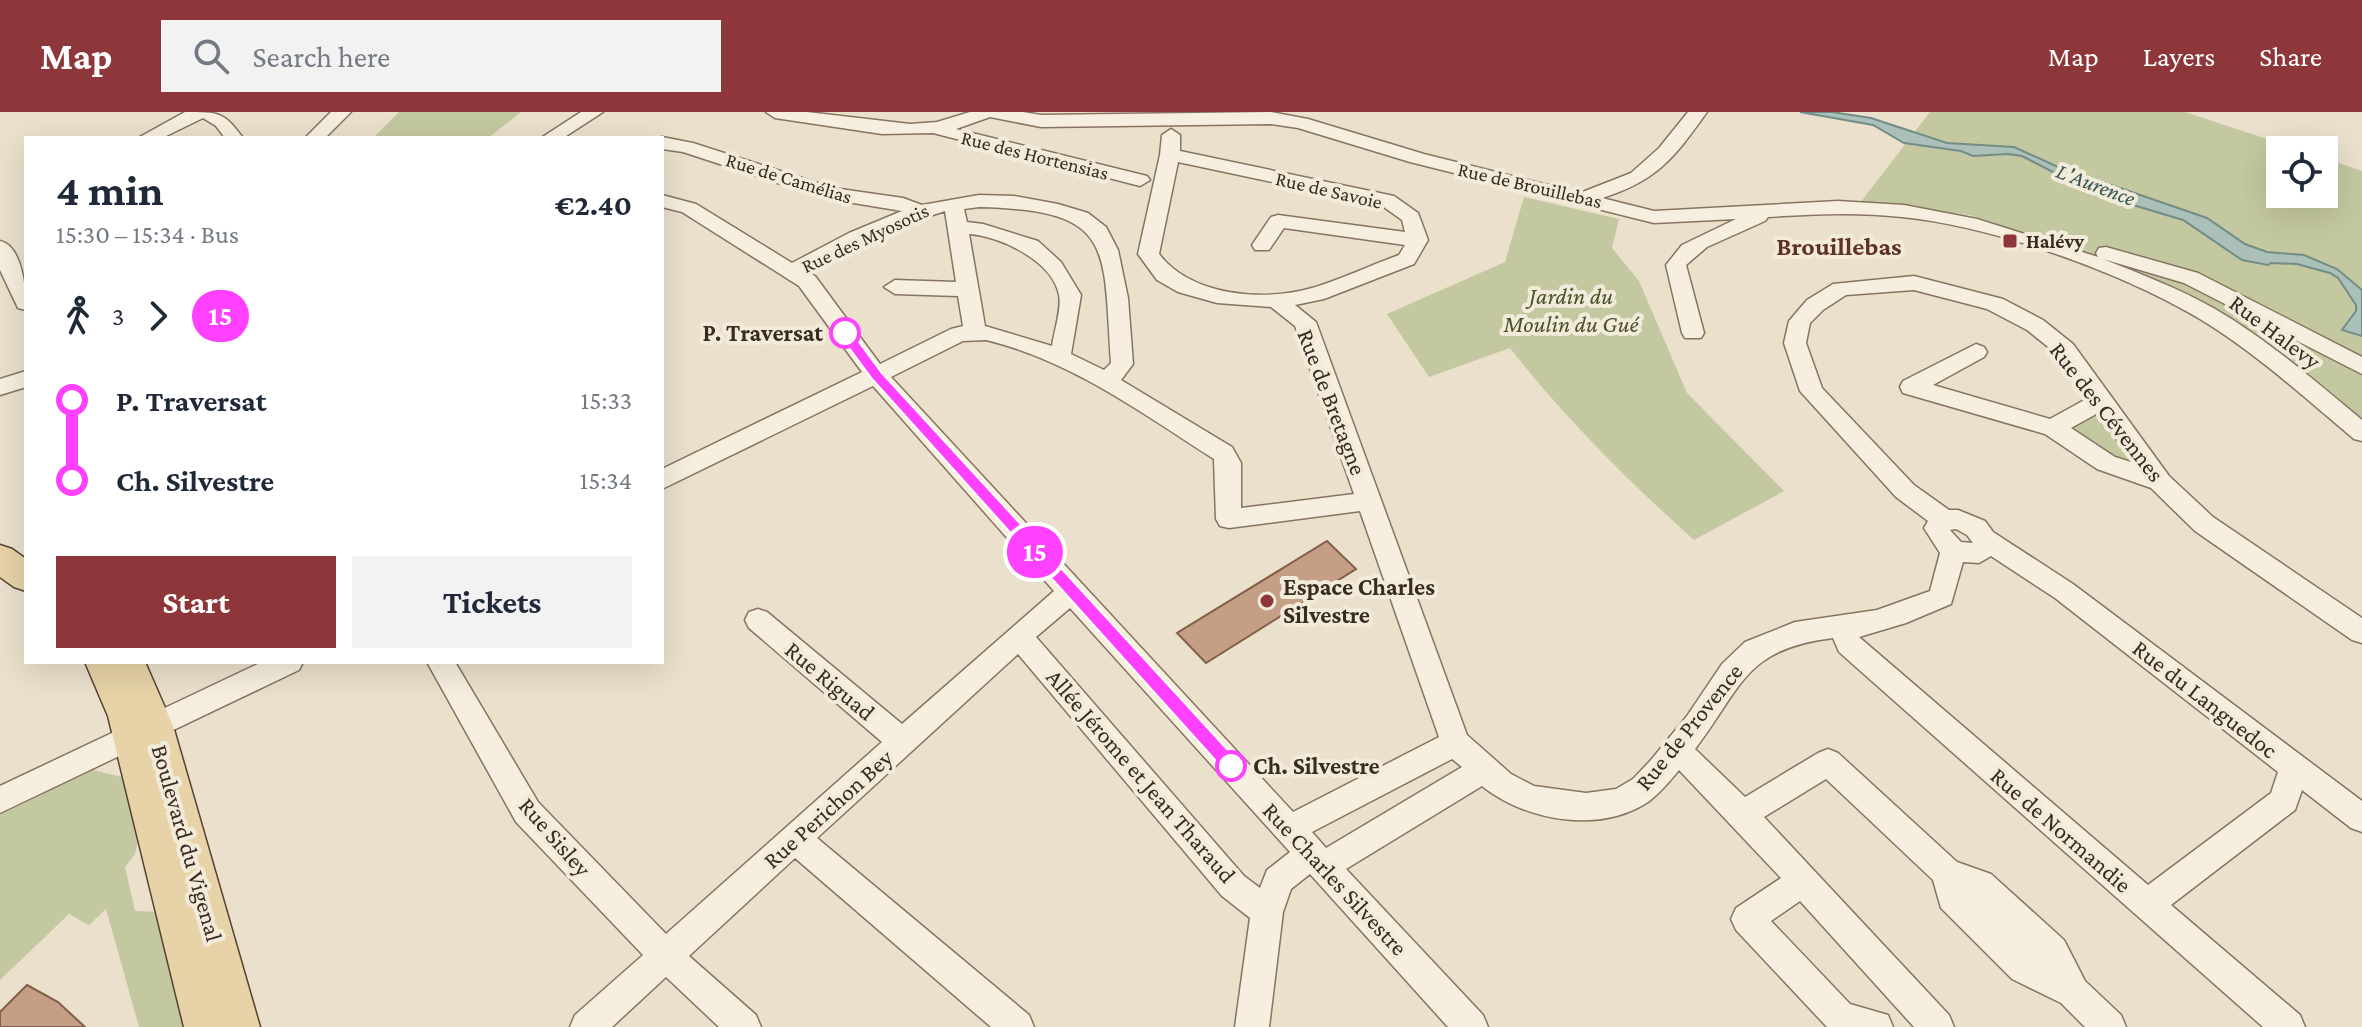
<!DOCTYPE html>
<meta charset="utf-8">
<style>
:root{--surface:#fff;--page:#f2f2f3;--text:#1f2937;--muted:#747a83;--accent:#8e373a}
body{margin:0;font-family:"Crimson Pro",serif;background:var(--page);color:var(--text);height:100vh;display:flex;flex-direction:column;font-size:30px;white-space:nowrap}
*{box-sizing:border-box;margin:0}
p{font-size:26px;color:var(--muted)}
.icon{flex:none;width:44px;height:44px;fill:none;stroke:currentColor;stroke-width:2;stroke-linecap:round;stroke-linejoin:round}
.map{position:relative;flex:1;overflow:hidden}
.side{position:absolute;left:24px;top:24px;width:640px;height:528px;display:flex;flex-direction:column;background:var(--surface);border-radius:0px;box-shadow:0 8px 32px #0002}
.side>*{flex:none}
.badge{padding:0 16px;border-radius:26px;font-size:28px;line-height:52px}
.buttons{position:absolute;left:2266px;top:24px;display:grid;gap:16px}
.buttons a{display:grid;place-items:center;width:72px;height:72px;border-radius:0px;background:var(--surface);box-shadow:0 8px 32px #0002;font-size:40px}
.map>.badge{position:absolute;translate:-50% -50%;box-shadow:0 0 0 4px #fff}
.legs{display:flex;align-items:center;gap:12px;height:88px;padding:0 32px;font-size:26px}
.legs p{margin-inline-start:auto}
.head{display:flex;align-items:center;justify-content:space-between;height:136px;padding:0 32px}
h1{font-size:44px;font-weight:700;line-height:60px}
.button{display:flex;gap:16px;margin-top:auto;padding:16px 32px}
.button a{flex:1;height:92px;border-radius:0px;background:var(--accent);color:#fff;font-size:32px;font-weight:700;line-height:92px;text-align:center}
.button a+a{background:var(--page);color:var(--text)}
ul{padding:0 32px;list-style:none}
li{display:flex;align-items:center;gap:28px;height:80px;font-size:30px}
li i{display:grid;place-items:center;width:12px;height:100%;margin:0 10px;background:currentColor}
li i::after{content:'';width:20px;height:20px;margin:-10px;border:6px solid;border-radius:50%;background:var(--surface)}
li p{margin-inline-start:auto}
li:first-child i{background:linear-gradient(#0000 50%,currentColor 0)}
li:last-child i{background:linear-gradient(currentColor 50%,#0000 0)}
header{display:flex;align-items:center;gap:48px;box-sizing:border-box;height:112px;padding:0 40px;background:var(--accent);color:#fff}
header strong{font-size:38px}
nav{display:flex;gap:44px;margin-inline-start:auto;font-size:28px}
.search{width:560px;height:72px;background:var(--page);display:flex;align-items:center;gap:20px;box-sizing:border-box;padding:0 28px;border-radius:0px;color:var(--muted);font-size:30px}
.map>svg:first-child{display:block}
</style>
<header>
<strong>Map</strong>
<div class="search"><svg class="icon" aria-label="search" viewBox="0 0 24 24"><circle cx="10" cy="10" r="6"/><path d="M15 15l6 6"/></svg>Search here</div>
<nav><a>Map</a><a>Layers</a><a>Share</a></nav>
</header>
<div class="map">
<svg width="2362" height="915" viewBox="0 0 2362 915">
<rect width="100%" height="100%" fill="#eae0cb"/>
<path fill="#c4c8a0" d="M399,0H521L488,26H373Z
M1930,0H2185L2300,38H2280V82H2324V46L2362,59V310L2155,172L2083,139L1970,103L1860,91Z
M1524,85L1619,107L1612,136L1639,169L1687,281L1784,379L1694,428C1627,368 1565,306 1510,236L1429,265L1387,202L1505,150Z
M2095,301H2100L2135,348L2129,353L2068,319Z
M93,658L122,665L138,728L135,742L125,755L135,799L161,800L186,915H139L106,797L89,813L69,802L0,868V703Z"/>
<path fill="#abc0b9" stroke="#728d86" stroke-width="2" d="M1800,0H1832L1871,6L1947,31L2014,35L2078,64L2091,66L2207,106L2245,132L2267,140L2304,143L2337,157L2362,178V224L2342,218L2356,199V193L2338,166L2330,161L2297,152L2271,151L2268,153L2242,148L2183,108L2123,90L2088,72L2070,69L2022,44L2008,42L1973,44L1961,39L1904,31L1873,13Z"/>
<path fill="#c49e85" stroke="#825f49" stroke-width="2" d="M1327,429L1356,457L1206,551L1177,521Z
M27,873L58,890L85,915H0V900Z"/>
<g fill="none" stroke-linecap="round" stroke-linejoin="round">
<defs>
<path id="minor" d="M185,0C219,0 224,0 243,26H225L216,14L203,6L162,26H138Z
M331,0H351L325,26H305Z
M581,0H603L563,26H541Z
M766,0H807L910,12L937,10L970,0H1023L1041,3L1271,0L1308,7L1424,42L1580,81L1631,61L1659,36L1688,0H1707C1674,46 1657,69 1602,86L1654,99L1838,89L1904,93L1977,107L2098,145L2096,141L2099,136L2106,135L2198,161L2362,245V262L2184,171L2103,147C2141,162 2180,177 2215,197C2268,228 2315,269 2362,308V329L2354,327C2304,285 2256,241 2200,207C2121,160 1993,114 1902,105C1857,100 1813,102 1768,105L1765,109L1707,135L1686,153L1704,221L1701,226H1685L1682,221L1666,153L1682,133L1736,107L1654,111L1410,50L1298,16L1271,12L1041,15L990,5L956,17L1147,64L1150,68L1140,74L933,21L882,22L775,6Z
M1171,17L1180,23V39L1394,84L1418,101L1428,128L1414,152L1324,187L1295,193L1316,210L1467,623L1511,662L1534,674L1586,681L1616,677L1633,667L1651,648L1687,604L1722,552L1745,530L1795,510L1877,498L1930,479L1940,441L1924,416L1928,409L1896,385L1800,279L1784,231L1789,209L1807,188L1833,172L1914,164L2003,187L2043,208L2073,232L2169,364L2213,405L2362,506V531L2352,528L2195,419L2151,376L2097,357L2045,322L1903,281L1900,275L1903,269L1976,232L1984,235L1987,240L1984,245L1933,273L2050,307L2088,286L2057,242L2027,218L1987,197L1914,178L1846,183L1823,198L1810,211L1806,231L1822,276L1914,373L1949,398H1958L1985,409L1993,420L2073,472L2362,689V720L2351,716L2302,678L2295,698L2171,793L2300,903L2305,915H2263L1839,540L1833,526C1744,537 1743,574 1695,637L1745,685L1818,641L1828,637L1838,641L1957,750L1991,762L2064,828L2085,869L2121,903L2126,915H2085L2061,891L2012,867L1941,796L1933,768L1826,667L1764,705L1949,903L1954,915H1914L1800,789L1771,809L1850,892L1888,903L1893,915H1827L1736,818L1731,807L1736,796L1781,766L1679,658C1670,669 1660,681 1648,690C1599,722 1526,709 1482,674L1346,757L1483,903L1488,915H1448L1310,762L1291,777L1283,800L1269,915H1235L1250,806L1222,784L1018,542L817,726L1029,903L1034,915H991L795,746L689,844L756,903L761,915H719L666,865L612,915H570L575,903L643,843L516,710L427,550H455L538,690L666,822L882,630L749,516L745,508L749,500L758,497L767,500L902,612L1054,479L873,274L662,377V357L862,260L799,174L682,100L662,95V83L696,92L792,151L849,121L902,99L823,86L683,40L662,37V26H659L662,25L693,31L833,76L903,86L922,93L979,83L1014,84L1058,92L1088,101L1106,115L1118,138L1128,186L1133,252L1121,268L1232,335L1241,351V396L1354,382L1295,214L1271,195L1217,191L1178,180L1157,168L1138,142L1160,43L1162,23ZM1178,50L1381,93L1402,108L1405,120L1278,103L1271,105L1252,133L1255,138H1269L1284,116L1405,133L1399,143C1371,153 1342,167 1312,176C1263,190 1191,184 1159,142ZM979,95C1115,98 1103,133 1111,251L1104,258L1071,242L1081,183L1061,150L1038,129L983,112L967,110L964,97ZM945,99L956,170L895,168L884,175L895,182L958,184L963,214L951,217L880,252L815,164L807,160L894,116ZM969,122C1000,124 1053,149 1059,183C1062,197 1054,219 1052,234L985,214ZM986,228C1070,248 1142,301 1214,347L1216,407L1220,414L1229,416L1360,399L1439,625L1293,700L891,265L963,229ZM2098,301L2134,351L2115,345L2071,316ZM1956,417L1967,423L1973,431L1961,430L1950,418ZM1991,444L2055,486L2278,660L2271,681L2148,773L1859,525L1906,511L1951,492L1963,450L1979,451ZM1070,496L1290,740L1267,758L1260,776L1244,764L1036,525ZM1452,647L1462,655L1326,736L1312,720Z
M0,129C23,134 26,179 26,198L18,196L0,158Z
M26,259V275L0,283V267Z
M262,550H303L299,558L0,701V674Z"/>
<path id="major" d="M0,433L12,437L26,447V479L14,475L0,465Z
M85,550H145L173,614L260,915H184L108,604Z"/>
</defs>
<use href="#minor" stroke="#867461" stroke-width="3"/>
<use href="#major" stroke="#544234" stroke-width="3"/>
<use href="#minor" fill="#f6eede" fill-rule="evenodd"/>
<use href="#major" fill="#e8d3a8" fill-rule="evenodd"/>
</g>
<path fill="#ff40ff" stroke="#fff" stroke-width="2" d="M845,217L850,218L882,261L1238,649L1240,654L1238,659H1225L872,267L838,221Z"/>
<g fill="#8e373a" stroke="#f3ebda" stroke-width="3">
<rect x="2002" y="121" width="16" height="16" rx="4"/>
<circle cx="1267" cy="489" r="8"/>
</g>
<g fill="#fff" stroke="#ff40ff" stroke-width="4">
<circle cx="845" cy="221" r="14"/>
<circle cx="1231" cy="654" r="14"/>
</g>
<g text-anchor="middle" stroke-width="8" stroke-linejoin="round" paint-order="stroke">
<g font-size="20" fill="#382c22" stroke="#f3ebda">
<text transform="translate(1035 43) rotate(14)" y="7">Rue des Hortensias</text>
<text transform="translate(789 66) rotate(17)" y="7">Rue de Camélias</text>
<text transform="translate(1530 73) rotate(13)" y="7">Rue de Brouillebas</text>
<text transform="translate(1329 78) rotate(13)" y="7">Rue de Savoie</text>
<text transform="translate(865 126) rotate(-25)" y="7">Rue des Myosotis</text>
</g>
<g font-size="20" font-weight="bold" fill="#382c22" stroke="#f3ebda" text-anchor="start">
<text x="2026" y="136">Halévy</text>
</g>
<g font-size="22" font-style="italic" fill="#345653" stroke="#f3ebda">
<text transform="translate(2096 72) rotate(21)" y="8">L'Aurence</text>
</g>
<g font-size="24" font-style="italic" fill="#49522b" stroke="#f3ebda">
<text x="1571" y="192">Jardin du<tspan x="1571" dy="28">Moulin du Gué</tspan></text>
</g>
<g font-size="24" fill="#382c22" stroke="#f3ebda">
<text transform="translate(2275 220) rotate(37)" y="8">Rue Halevy</text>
<text transform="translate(1332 290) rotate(69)" y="8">Rue de Bretagne</text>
<text transform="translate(2107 300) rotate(52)" y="8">Rue des Cévennes</text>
<text transform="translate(830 569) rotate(40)" y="8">Rue Riguad</text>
<text transform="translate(2205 587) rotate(38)" y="8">Rue du Languedoc</text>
<text transform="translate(1689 615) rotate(-51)" y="8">Rue de Provence</text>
<text transform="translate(1141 664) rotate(49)" y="8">Allée Jérome et Jean Tharaud</text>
<text transform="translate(828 697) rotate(-42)" y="8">Rue Perichon Bey</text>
<text transform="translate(2061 718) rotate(41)" y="8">Rue de Normandie</text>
<text transform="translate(555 725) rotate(49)" y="8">Rue Sisley</text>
<text transform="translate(187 731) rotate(74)" y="8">Boulevard du Vigenal</text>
<text transform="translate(1335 767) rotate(47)" y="8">Rue Charles Silvestre</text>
</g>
<g font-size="24" font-weight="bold" fill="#382c22" stroke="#f3ebda" text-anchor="end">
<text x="823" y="229">P. Traversat</text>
<text x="1253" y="662" text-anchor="start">Ch. Silvestre</text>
</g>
<g font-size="24" font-weight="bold" fill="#382c22" stroke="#f3ebda" text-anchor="start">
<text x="1283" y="483">Espace Charles<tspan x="1283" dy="28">Silvestre</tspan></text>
</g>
<g font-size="26" font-weight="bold" fill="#603127" stroke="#f3ebda">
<text x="1839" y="143">Brouillebas</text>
</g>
</g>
</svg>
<div class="buttons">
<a><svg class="icon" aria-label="locate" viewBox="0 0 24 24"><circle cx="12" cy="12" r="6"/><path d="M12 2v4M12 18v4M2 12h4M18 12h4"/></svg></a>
</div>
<b class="badge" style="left:1035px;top:440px;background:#ff40ff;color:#fff">15</b>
<section class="side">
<div class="head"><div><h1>4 min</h1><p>15:30 – 15:34 · Bus</p></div><b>€2.40</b></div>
<div class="legs"><svg class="icon" aria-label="walk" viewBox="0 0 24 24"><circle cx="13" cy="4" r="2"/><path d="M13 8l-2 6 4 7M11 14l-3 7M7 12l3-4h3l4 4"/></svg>3<svg class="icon" aria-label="forward" viewBox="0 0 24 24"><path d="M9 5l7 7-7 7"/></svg><b class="badge" style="background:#ff40ff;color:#fff">15</b></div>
<ul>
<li><i style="color:#ff40ff"></i><b>P. Traversat</b><p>15:33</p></li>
<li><i style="color:#ff40ff"></i><b>Ch. Silvestre</b><p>15:34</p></li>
</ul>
<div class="button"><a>Start</a><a>Tickets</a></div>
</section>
</div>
